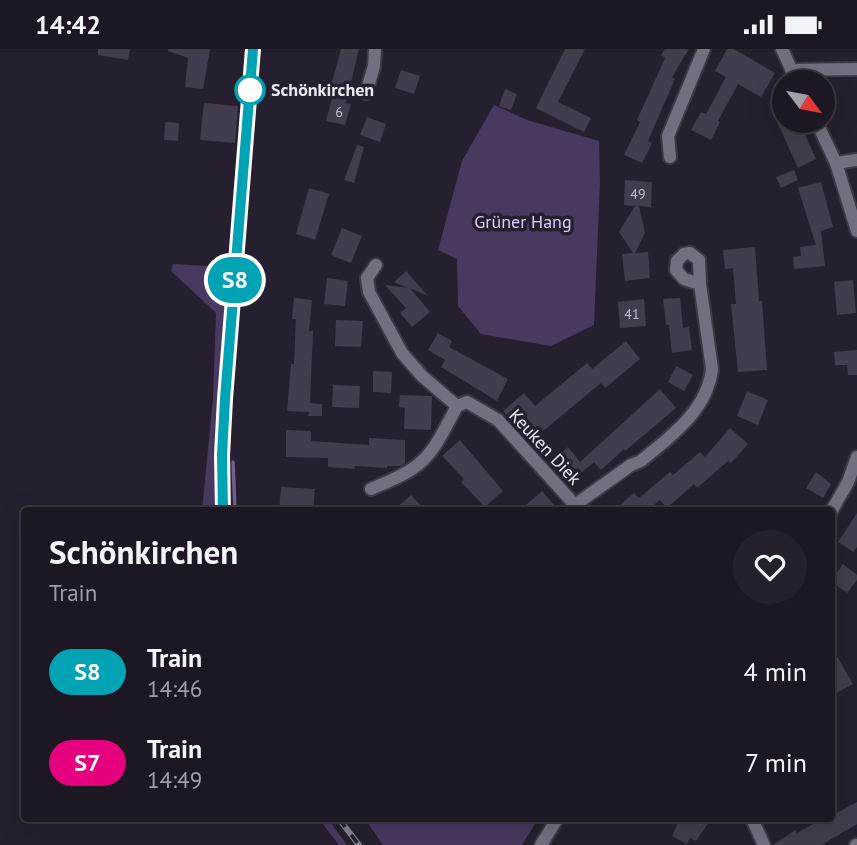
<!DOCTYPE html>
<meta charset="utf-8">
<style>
:root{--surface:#1c1723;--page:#25202b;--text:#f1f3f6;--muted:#a09fa6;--line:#3a3641}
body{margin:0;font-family:"PT Sans",sans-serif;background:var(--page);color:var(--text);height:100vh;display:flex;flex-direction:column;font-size:26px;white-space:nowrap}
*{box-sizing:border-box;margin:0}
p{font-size:23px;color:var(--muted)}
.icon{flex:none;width:38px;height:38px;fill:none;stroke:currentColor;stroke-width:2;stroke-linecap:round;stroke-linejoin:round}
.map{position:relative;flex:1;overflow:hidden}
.panel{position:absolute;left:21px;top:458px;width:814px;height:315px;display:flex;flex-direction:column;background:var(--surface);border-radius:7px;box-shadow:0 7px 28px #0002,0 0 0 2px var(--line)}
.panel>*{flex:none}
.badge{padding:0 14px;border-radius:23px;font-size:24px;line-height:46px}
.needle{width:46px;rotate:122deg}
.controls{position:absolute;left:772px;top:21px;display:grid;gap:14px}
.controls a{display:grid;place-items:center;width:63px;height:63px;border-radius:50%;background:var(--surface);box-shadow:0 7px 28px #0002,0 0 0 2px var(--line);font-size:35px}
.map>.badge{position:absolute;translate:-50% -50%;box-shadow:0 0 0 4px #fff}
.round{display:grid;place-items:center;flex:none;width:74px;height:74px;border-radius:37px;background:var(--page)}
.overview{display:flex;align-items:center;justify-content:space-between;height:119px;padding:0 28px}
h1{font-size:33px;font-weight:700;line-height:52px}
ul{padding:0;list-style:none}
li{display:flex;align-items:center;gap:21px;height:91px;padding:0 28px}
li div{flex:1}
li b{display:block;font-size:26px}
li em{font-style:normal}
li .badge{min-width:77px;font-weight:700;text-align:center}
.status{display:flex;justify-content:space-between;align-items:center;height:49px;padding:0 35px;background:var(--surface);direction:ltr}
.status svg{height:19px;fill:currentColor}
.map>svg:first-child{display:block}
</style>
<div class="status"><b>14:42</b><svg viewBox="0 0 49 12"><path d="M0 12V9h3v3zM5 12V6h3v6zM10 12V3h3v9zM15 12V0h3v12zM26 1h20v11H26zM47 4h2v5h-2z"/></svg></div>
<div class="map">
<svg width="857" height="796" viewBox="0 0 857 796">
<rect width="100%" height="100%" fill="#251f2f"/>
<path fill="#49395f" d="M494,56L527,71L599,92L600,133L594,276L551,297L481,285L458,257L457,210L438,201L462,112Z
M173,215L227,218C228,299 214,380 218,462H202L213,349L216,264L171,222Z
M319,770H328L347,796H339Z
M365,770H538L522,796H383Z"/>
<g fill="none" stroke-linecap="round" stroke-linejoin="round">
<path stroke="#725f8b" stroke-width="3.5" d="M233,413L235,462"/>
</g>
<path fill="#433c4e" d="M98,0H130L128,11L98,6Z
M168,0H210L203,40L185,38L188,9L168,2Z
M341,0H359L346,54L351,55L345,76L326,72L335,38L331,37Z
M565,0H585L558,53L591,69L584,83L536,59Z
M665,0H689L672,28L675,30L648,92L652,94L642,114L624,106L640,73L637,71L665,9L661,6Z
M727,0H734L775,24L761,48L738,35L718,72L720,73L711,91L691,81L701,63L706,65L726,28L715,22Z
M401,21L420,27L414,45L395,39Z
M505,40L517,45L511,61L499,57Z
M204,54L238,57L235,94L200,91Z
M784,56V72H799L816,110L798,119L772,62Z
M367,68L386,75L380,93L360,86Z
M165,73L179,74L178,92L164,91Z
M357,96L364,98L354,134L344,131Z
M794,121L798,131L781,139L776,128Z
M625,131L652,133L651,158L639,157L645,184L635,204L648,203L650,229L625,232L622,205L633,204L619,183L635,157L624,156Z
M821,133L833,178L821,182L825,217L794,220L793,208L801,207L800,198L816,196L798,139Z
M309,139L329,145L315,191L296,185Z
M342,179L362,187L351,214L331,206Z
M755,198L759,252H762L767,321L738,323L731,255H736L733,219L725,220L723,201Z
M406,222L428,247L410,239L430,263L412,278L400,264L406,259L385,236L408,239L394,233Z
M327,229L348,232L345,257L324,255Z
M853,231L856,264L837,266L834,233Z
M294,249L312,251L309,282H313L310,354L322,355V367H308L309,363L287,362L291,315H294L296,270H292Z
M680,249L683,279L689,278L692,301L672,304L669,276H666L663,250Z
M644,250L646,277L620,279L618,253Z
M336,271L363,272L361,298L335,297Z
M438,284L452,292L449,298L508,330L497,352L441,318L445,311L428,301Z
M626,292L640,310L605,339L601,334L531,392L503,362L524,344L535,357L587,314L592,320Z
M857,301V326H848L847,316H835L834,303Z
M676,317L693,326L684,342L668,333Z
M373,322L392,323L391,344L373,343Z
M333,336L360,337L359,359L332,358Z
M660,340L676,359L625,402L624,400L601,421L594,413L569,434L551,413L568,398L580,413Z
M747,342L768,351L758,376L737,367Z
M400,346L432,347L431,381L404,380L405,359L399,358Z
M730,379L748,395L731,414L728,412L697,439L694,435L667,459L660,451L646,462H613L634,444L639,449L670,423L673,426L700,403L705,408Z
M286,381L311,382V392L369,396V389L405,391V414L400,417H387V419L355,417L354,420L328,418V409L286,408Z
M460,391L503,442L485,458L461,433L464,430L442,407Z
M816,423L831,435L823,449L806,439Z
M281,438L315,440L313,462H279Z
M542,442L555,457L549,462H519Z
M411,446L426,462H393Z
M857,464V498L853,503L838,493Z
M843,515L857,526V531L847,544L831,532Z
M831,597L853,635L831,647Z
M857,753V775L821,796H773L795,781L797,784L822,770H831V767Z
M680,770H711L696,792L690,789L687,795L672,787Z"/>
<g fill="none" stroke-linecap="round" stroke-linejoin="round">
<defs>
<path id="minor" d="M782,0L797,33
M791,21L857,20
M366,44L374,17L375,0
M816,72L836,114L857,182
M670,108L668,87L704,0
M836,114L857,111
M376,216L367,229L369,243L402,304L422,327L457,357L467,353L498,371L575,456
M371,440C427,417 429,410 457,357
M572,462L575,456L631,416L641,412C671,387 707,362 712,320L700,235L699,211L690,204L684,205L677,212L676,221L684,230L700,235
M831,463L848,433L857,408
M752,770L764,796
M541,796L557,770
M856,796H857"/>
</defs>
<use href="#minor" stroke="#3f3947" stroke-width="16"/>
<use href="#minor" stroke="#756e81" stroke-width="12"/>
<defs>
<path id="rail" d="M223,462L221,434L225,350L253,0
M339,770L359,796"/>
</defs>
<use href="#rail" stroke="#85808e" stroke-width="6"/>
<use href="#rail" stroke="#251f2f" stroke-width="3.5" stroke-dasharray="10" stroke-linecap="butt"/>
</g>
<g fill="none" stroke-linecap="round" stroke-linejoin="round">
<defs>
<path id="line" d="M223,462L222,406L225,350L253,0"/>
</defs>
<use href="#line" stroke="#fff" stroke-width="16"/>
<use href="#line" stroke="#00a3b4" stroke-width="10"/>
</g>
<circle fill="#fff" stroke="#00a3b4" stroke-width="3.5" cx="250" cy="41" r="14"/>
<g text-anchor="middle" stroke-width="7" stroke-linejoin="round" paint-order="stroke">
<g font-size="14" fill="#c2bdca">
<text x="339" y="68">6</text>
<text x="638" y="150">49</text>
<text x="632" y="270">41</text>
</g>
<g font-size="18" font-weight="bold" fill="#ece8f3" stroke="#251f2f" text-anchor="start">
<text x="271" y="47">Schönkirchen</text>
</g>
<g font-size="18" fill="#decdf7" stroke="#251f2f">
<text x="523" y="179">Grüner Hang</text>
</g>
<g font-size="18" fill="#ece8f3" stroke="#251f2f">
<text transform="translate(545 398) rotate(47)" y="6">Keuken Diek</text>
</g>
</g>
</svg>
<div class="controls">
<a><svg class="needle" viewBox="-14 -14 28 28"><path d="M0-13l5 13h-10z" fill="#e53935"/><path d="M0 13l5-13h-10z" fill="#a09fa6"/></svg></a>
</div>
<b class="badge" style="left:235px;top:231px;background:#00a3b4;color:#fff">S8</b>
<section class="panel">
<div class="overview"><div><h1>Schönkirchen</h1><p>Train</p></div><a class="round"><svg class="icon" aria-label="heart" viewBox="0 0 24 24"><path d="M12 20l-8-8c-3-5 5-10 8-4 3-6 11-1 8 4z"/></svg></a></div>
<ul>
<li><span class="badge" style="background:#00a3b4;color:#fff">S8</span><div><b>Train</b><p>14:46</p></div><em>4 min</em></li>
<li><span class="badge" style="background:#e6007e;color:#fff">S7</span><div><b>Train</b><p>14:49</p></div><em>7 min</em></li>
</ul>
</section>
</div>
